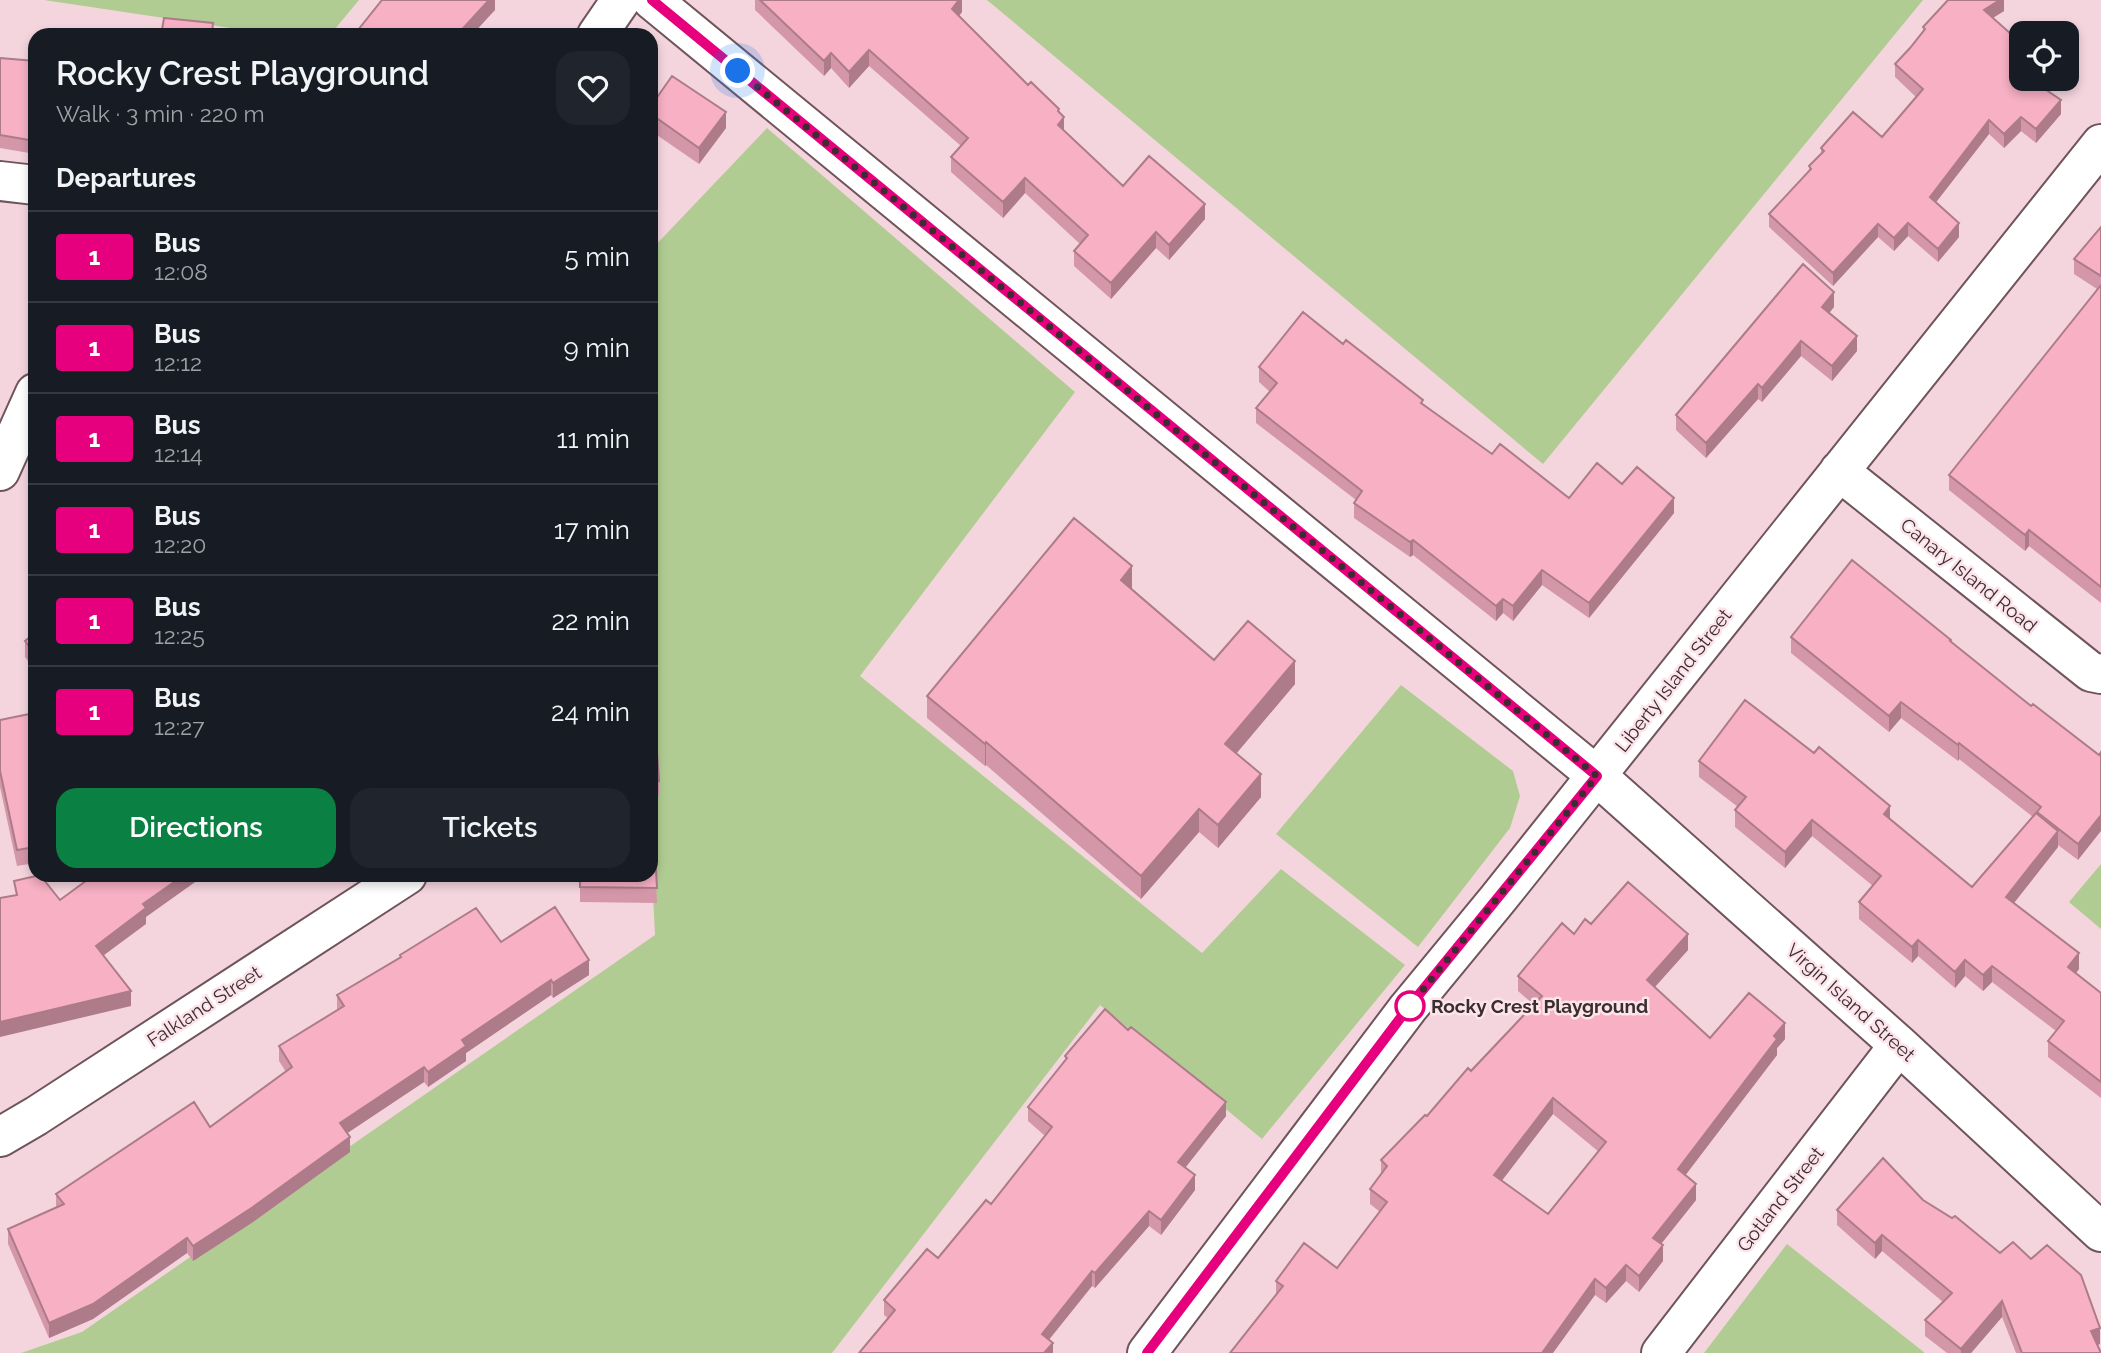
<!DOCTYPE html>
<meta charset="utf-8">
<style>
:root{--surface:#171b24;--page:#20242c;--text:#f1f3f6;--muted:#9ea1a6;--line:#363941;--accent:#0b8043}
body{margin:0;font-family:Raleway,sans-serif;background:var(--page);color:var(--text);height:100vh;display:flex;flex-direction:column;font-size:26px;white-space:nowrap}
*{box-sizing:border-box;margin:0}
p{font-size:23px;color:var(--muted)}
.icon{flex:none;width:38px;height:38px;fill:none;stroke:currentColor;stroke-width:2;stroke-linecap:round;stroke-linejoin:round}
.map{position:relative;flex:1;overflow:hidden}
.sheet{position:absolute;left:28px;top:28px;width:630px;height:854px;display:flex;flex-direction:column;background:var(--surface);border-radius:21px;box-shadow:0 4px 10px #0003}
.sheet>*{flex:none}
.badge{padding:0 14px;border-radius:5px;font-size:24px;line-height:46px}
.controls{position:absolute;left:2009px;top:21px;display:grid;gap:14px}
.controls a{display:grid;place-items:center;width:70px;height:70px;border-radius:14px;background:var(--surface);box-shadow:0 4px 10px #0003;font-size:35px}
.you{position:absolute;width:35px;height:35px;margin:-18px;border:5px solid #fff;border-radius:50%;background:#1a73e8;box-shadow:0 0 0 10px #1a73e833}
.map>.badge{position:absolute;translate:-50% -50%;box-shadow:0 0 0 4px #fff}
h2{padding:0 28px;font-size:26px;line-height:63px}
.round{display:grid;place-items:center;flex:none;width:74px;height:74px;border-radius:21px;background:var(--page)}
.overview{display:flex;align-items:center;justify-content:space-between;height:119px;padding:0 28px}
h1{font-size:33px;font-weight:600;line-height:52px}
.cta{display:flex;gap:14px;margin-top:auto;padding:14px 28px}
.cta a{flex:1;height:80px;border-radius:21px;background:var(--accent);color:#fff;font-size:28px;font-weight:600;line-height:80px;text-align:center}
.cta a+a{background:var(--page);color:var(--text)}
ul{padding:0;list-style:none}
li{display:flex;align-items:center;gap:21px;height:91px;padding:0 28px;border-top:2px solid var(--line)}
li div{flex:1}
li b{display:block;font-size:26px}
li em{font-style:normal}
li .badge{min-width:77px;font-weight:700;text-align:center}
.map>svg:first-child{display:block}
</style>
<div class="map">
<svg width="2101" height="1353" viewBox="0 0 2101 1353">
<rect width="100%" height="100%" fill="#f4d5dd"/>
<path fill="#b0cc92" d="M44,0H359L330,35H278Z
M987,0H1923L1543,464Z
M767,128L1075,392L860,676L1202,953L1281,869L1405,965L1262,1139L1100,1005L832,1353H21L82,1332L655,935L651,856V250Z
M1401,685L1513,771L1520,796L1510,828L1418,947L1276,834Z
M2101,864V929L2069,902Z
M1787,1244L1925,1353H1704Z"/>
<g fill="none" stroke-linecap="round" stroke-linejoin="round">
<defs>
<path id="minor" d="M652,0L1597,776L1899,1045L2101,1232
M597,35L621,0
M0,181L35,185
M0,471L35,393
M1839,471L2091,672L2101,674
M0,1137L36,1116L407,875
M1147,1353L1408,1008L1497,900L2101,144
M1661,1353L1899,1045"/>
</defs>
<use href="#minor" stroke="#6f545b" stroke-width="42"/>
<use href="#minor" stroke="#fff" stroke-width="38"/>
</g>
<path fill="#d497a9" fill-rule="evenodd" d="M755,0H962V12L959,16L1028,85L1059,112L1064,132L1123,186L1205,219L1169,260L1156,248L1111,299L1074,266V251L1080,244L1025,193L1003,218L951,172V157L961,146L869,66L849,88L831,68L824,76L755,10Z
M2004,0V11L1993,18L2021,79L2061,114L2036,143L2021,131L2004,148L1989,134L1936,202L1959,237L1938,262L1908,236L1894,251L1878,237L1833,286L1769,227V214L1809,171V166L1821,154V148L1882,137L1916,97L1895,77V64L1910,48L1923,31V27Z
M0,58L35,61V154L0,148Z
M651,106L726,128L699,164L651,131Z
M2101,227V603L2029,546L2025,551L1949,490V475L2097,289L2074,274V259Z
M1834,307L1829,313L1857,351L1832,381L1801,356L1762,402L1758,399L1706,458L1676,430V415Z
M1343,344L1423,404L1492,454L1569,498L1622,484L1674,513L1589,618L1542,585L1513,621L1503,613L1496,621L1413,555L1410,557L1354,518V503L1356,500L1256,423V408L1270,392L1259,382V367Z
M1132,588V589L1214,660L1295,684L1236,753L1261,797L1218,848L1199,832L1141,899L986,765L985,766L927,718V696Z
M35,633V670L25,657V641Z
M1791,637L1951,643L2031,706L2099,755L2078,860L2058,845V847L2014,903L2079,969L2076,973L2101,993V1098L2048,1057V1041L2056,1031L1992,982L1983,991L1965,976L1955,988L1918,956L1912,963L1859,919V902L1873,886L1812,836L1785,868L1735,827V810L1738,807L1699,777V761L1890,820L1972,887L2033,817L1959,759L1958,761L1901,718L1889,732L1791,653Z
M35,715V863L17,866L0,787V720Z
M651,739L659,781V796L652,795L657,903L580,902V875Z
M253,875H267L258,882Z
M1591,924L1688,950L1654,987L1710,1038L1785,1039L1777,1048V1055L1685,1175L1696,1200L1661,1244L1663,1261L1639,1292L1626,1281L1606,1303L1595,1295H1276V1281L1337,1268L1380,1212L1370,1204V1189L1381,1175V1160L1427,1116L1533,1004L1518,991V976L1574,934ZM1553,1114L1599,1152L1548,1214L1501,1180Z
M501,942L589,975L553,998L551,995L466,1053V1061L428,1087L424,1082L347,1133L350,1152L253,1222L193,1261L187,1253L93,1319L49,1338L8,1244V1229L56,1208V1194L210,1127L286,1072L279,1061V1046L337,1010V995L400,958V955Z
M1065,1056L1226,1116L1185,1167L1195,1190L1161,1235L1149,1226L1095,1288L1092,1286L1049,1340L1053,1353L888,1318L884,1315V1300L938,1258L991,1204L1045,1136L1028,1121V1107L1065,1062Z
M1923,1200L2100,1344L2097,1345L2101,1353H2016L2002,1317L1971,1353H1947L1925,1336V1320L1943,1302L1882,1251L1875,1259L1837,1225V1210Z"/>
<path fill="#ad7b89" d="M489,0H495V10L472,35H457Z
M959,0H962V12L952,24V9Z
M2000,0H2004V11L1984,23V10Z
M869,50V66L849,88V72Z
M831,53V68L824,76V61Z
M2061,100V114L2036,143V129Z
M1059,109V123L1064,117V132L1058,140V111Z
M726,112V128L699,164V148Z
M2021,117V131L2004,148V134Z
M1989,120V134L1930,210V197Z
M1025,178V193L1003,218V202Z
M1205,204V219L1169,260V245Z
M1908,223V236L1894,251V238Z
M1959,223V237L1938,262V249Z
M1878,224V237L1833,286V273Z
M1156,232V248L1111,299V283Z
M1834,292V307L1822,322V307Z
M1857,336V351L1832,381V366Z
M1801,341V356L1762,402V388Z
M1758,384V399L1706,458V443Z
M1674,498V513L1589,618V603Z
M2029,530V546L2025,551V535Z
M1413,540V555L1410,557V542Z
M1132,566V588L1121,602V580Z
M1542,570V585L1513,621V606Z
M1503,599V613L1496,621V606Z
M1295,661V684L1225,767V744Z
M1901,702V718L1889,732V716Z
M986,742V765L985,766V744Z
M1959,743V759L1958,761V745Z
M1261,774V797L1218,848V825Z
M1890,806V822L1884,814Z
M1199,809V832L1141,899V876Z
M2101,815V831L2078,860V844Z
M1812,820V836L1785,868V852Z
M2058,831V847L2006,913V897Z
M184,875H205L146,917V924L96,961V946L143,904Z
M258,875H267L258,882Z
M1688,934V950L1647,996V980Z
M1918,940V956L1912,963V947Z
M2079,953V969L2068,983V967Z
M589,960V975L553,998V983Z
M1965,960V976L1955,988V972Z
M1992,966V982L1983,991V975Z
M551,980V995L466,1053V1061L428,1087V1072L462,1040Z
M131,991V1006L0,1037V1022Z
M1785,1023V1039L1777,1048V1055L1678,1185V1169L1774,1036Z
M424,1067V1082L340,1138V1123Z
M1553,1098V1114L1494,1191V1175Z
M1226,1102V1116L1178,1177V1162Z
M350,1137V1152L253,1222L193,1261V1246Z
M1195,1175V1190L1161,1235V1220Z
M1696,1184V1200L1653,1254V1238Z
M1149,1211V1226L1095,1288V1273Z
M1882,1235V1251L1875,1259V1243Z
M187,1238V1253L93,1319L49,1338V1323Z
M1663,1245V1261L1639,1292V1276Z
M1626,1265V1281L1606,1303V1288Z
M1092,1271V1286L1042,1348V1334Z
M1595,1279V1295L1553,1353H1542Z
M2002,1301V1317L1971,1353H1961V1349Z
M2100,1328V1344L2091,1347V1331Z
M1053,1343V1353H1044Z"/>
<path fill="#f7b0c4" stroke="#ad7b89" stroke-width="2" fill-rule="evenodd" d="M382,0H489L457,35H354Z
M760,0H959L952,9L1028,85L1031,82L1059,109L1058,111L1064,117L1058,125L1123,186L1149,156L1205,204L1169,245L1156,232L1111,283L1074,251L1088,235L1025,178L1003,202L951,157L968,138L869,50L849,72L831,53L824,61Z
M1948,0H2000L1984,10L2021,43V79H2030L2061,100L2036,129L2021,117L2004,134L1989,120L1930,197L1959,223L1938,249L1908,223L1894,238L1878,224L1833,273L1769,214L1811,169L1809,166L1824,151L1821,148L1853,112L1882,137L1923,89L1895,64L1910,48L1925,29L1923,27Z
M164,18L213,23L212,34L220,35H161Z
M0,58L35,61V141L0,135Z
M672,76L726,112L699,148L651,114V106Z
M2101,227V276L2074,259Z
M1803,264L1834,292L1822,307L1857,336L1832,366L1801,341L1762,388L1758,384L1706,443L1676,415Z
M2101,285V587L2029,530L2025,535L1949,475Z
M1303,312L1343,344L1346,340L1423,400L1421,403L1492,454L1500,444L1569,498L1597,463L1622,484L1637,467L1674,498L1589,603L1542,570L1513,606L1503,599L1496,606L1413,540L1410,542L1354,503L1362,491L1256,408L1277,383L1259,367Z
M1074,518L1132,566L1121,580L1214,660L1248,621L1295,661L1225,744L1261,774L1218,825L1199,809L1141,876L986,742L985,744L927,696Z
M1852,560L1951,640L1950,641L2031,706L2033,704L2099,755L2101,752V815L2078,844L2037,812L2041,807L1959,743L1958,745L1901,702L1889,716L1791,637Z
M35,633V654L25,641Z
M1745,700L1814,753L1819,747L1890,806L1884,814L1972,887L2036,813L2058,831L2006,897L2079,953L2068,967L2101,993V1082L2048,1041L2064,1021L1992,966L1983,975L1965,960L1955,972L1918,940L1912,947L1859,902L1881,876L1812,820L1785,852L1735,810L1746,797L1699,761Z
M34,713L35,779H33L35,794V847L17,850L0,771V720Z
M656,738L659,781L651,780V739Z
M651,783L657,888L580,887V875H651Z
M40,875L60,900L94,875H184L143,904L146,908L96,946L131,991L0,1022V898L17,895L14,881Z
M1628,882L1688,934L1647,980L1710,1038L1749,993L1785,1023L1774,1036L1777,1039L1678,1169L1696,1184L1653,1238L1663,1245L1639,1276L1626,1265L1606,1288L1595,1279L1542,1353H1230L1283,1286L1276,1281L1304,1243L1337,1268L1387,1202L1370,1189L1387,1166L1381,1160L1425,1115L1427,1116L1468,1068L1471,1071L1542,996L1518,976L1562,923L1574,934L1585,919L1591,924ZM1553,1098L1606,1142L1548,1214L1494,1175Z
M555,907L589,960L553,983L551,980L462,1040L466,1046L428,1072L424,1067L340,1123L350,1137L253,1207L193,1246L187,1238L93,1304L49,1323L8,1229L64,1204L56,1194L194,1102L210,1127L292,1067L279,1046L344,1006L337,995L401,957L400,955L476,908L501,942Z
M1105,1009L1128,1030L1131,1027L1226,1102L1178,1162L1195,1175L1161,1220L1149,1211L1095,1273L1092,1271L1042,1334L1053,1343L1044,1353H859L895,1310L884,1300L927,1249L938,1258L986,1200L991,1204L1052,1127L1028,1107L1067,1058L1065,1056Z
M1883,1158L1923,1200L1952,1218L1955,1216L2000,1253L2013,1242L2031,1259L2047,1245L2081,1275L2100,1328L2091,1331L2101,1353H2022L2002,1301L1961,1349L1925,1320L1952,1293L1882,1235L1875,1243L1837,1210Z"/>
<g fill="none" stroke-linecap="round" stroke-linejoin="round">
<defs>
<path id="line" d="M652,0L1597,776L1408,1008L1147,1353"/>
</defs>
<use href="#line" stroke="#fff" stroke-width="16"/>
<use href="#line" stroke="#e6007e" stroke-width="10"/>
<path stroke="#3a2e31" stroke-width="7" stroke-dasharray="0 12.6" d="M738,71L1597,776L1408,1008L1410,1006"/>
</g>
<circle fill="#fff" stroke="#e6007e" stroke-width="3.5" cx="1410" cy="1006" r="14"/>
<g text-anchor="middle" stroke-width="5" stroke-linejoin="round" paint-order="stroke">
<g font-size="19" fill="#3a2e31" stroke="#fde4ea">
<text transform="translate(1969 575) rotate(39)" y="7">Canary Island Road</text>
<text transform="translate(1673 680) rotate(-52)" y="7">Liberty Island Street</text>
<text transform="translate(1851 1002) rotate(42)" y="7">Virgin Island Street</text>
<text transform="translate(204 1006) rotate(-33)" y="7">Falkland Street</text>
<text transform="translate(1780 1199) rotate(-52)" y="7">Gotland Street</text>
</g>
<g font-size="19" font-weight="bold" fill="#3a2e31" stroke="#fde4ea" text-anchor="start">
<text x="1431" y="1013">Rocky Crest Playground</text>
</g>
</g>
</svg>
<div class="controls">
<a><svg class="icon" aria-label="locate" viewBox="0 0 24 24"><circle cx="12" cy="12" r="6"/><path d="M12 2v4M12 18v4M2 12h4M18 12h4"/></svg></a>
</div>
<div class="you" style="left:738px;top:71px"></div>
<section class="sheet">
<div class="overview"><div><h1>Rocky Crest Playground</h1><p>Walk · 3 min · 220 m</p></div><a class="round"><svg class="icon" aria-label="heart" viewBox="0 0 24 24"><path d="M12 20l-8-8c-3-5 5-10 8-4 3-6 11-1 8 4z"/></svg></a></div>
<h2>Departures</h2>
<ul>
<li><span class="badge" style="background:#e6007e;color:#fff">1</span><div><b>Bus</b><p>12:08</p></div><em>5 min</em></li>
<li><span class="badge" style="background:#e6007e;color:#fff">1</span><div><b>Bus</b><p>12:12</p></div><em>9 min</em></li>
<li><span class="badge" style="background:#e6007e;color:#fff">1</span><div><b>Bus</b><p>12:14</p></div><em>11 min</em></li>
<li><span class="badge" style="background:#e6007e;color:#fff">1</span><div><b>Bus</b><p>12:20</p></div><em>17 min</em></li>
<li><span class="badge" style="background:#e6007e;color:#fff">1</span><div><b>Bus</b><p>12:25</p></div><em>22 min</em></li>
<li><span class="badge" style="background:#e6007e;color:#fff">1</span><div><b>Bus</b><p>12:27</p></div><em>24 min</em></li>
</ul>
<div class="cta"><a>Directions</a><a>Tickets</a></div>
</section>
</div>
